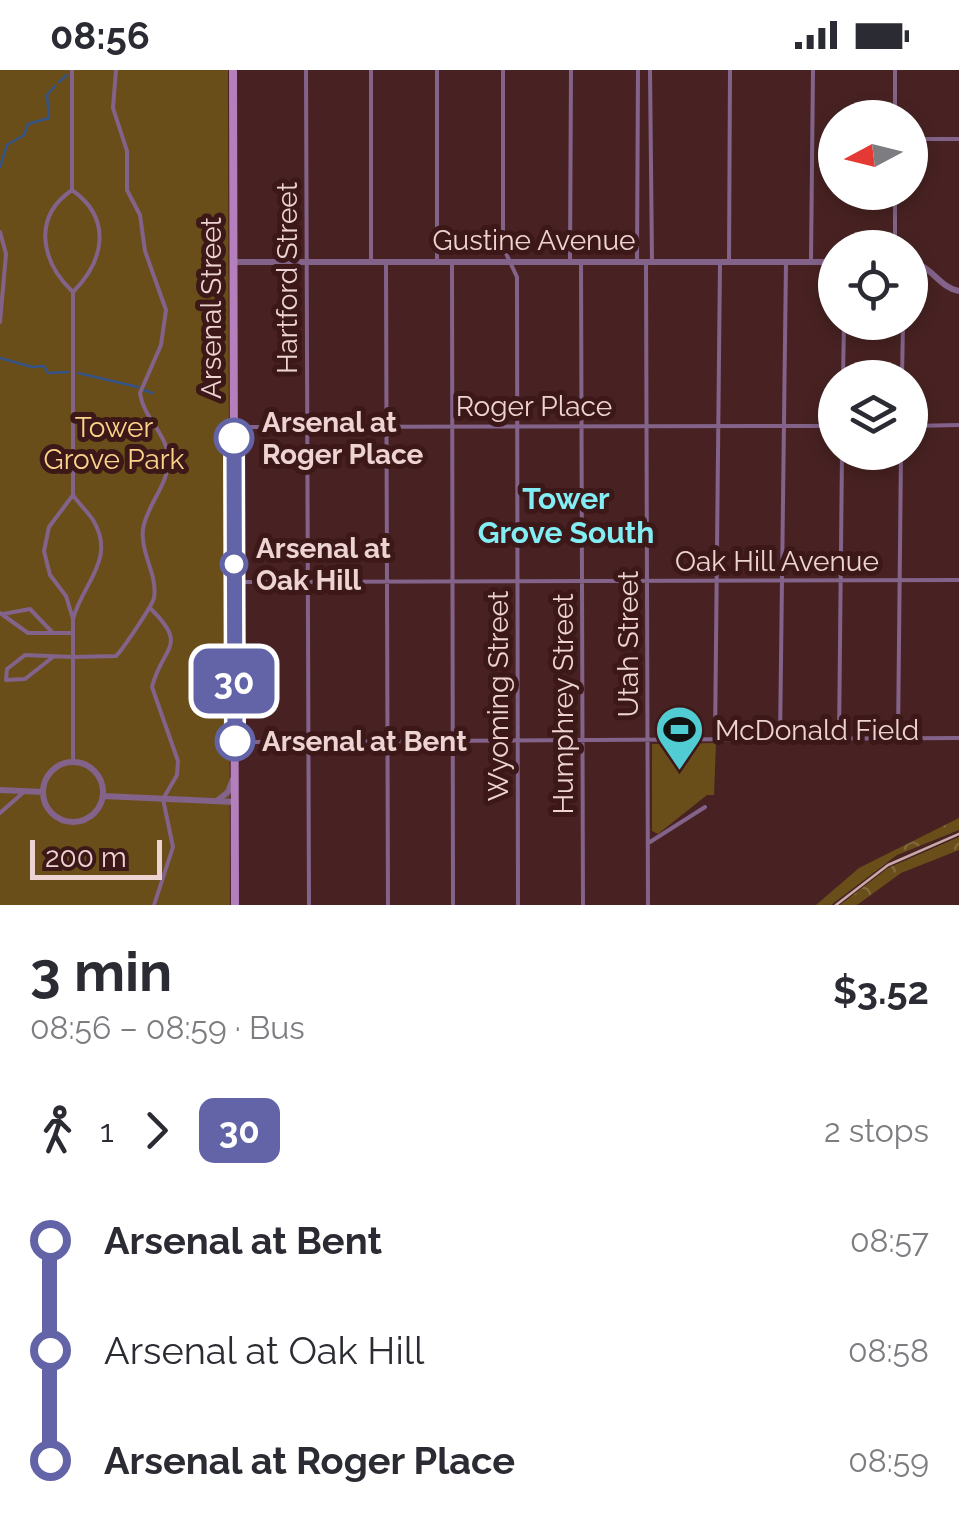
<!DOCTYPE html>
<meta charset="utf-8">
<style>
:root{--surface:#fff;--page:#f7f7f7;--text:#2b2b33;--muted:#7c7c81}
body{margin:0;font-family:Raleway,sans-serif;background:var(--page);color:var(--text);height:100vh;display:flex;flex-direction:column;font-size:38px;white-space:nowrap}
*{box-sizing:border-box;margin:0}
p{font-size:32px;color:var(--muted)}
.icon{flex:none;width:55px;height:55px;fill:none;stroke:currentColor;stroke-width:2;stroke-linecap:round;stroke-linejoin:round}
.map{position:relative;height:835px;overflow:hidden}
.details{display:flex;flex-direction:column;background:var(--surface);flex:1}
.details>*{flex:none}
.badge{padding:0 20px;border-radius:15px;font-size:35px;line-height:65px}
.needle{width:65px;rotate:263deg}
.tools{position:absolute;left:818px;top:30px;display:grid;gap:20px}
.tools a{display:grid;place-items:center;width:110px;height:110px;border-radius:50%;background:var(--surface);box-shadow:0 5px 15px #0003;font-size:50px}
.scale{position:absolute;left:30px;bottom:25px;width:132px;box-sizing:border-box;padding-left:10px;border:5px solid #edd3d2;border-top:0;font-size:28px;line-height:35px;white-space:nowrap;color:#edd3d2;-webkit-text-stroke:8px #3c1819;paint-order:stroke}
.map>.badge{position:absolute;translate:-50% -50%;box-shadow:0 0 0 5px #fff}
.legs{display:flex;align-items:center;gap:15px;height:110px;padding:0 30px;font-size:32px}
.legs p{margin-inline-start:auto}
.summary{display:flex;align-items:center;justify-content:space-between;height:170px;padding:0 30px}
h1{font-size:55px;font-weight:700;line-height:75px}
ul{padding:0 30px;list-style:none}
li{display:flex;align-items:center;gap:35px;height:110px;font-size:38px}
li i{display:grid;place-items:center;width:15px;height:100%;margin:0 12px;background:currentColor}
li i::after{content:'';width:25px;height:25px;margin:-12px;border:8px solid;border-radius:50%;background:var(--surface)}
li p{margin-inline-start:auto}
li:first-child i{background:linear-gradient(#0000 50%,currentColor 0)}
li:last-child i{background:linear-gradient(currentColor 50%,#0000 0)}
.status{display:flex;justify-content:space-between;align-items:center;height:70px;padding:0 50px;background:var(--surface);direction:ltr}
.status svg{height:28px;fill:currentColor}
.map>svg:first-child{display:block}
</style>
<div class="status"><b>08:56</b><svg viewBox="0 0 49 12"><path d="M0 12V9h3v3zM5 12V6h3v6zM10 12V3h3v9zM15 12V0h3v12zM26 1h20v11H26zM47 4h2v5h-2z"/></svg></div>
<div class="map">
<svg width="959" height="835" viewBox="0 0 959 835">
<defs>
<pattern id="forest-crowns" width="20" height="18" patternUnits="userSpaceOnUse" patternTransform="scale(2.5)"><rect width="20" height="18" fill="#694e1a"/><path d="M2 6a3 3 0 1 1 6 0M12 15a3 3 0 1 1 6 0" fill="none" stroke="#7f673a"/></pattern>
</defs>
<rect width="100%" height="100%" fill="#482222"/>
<path fill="url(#forest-crowns)" d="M959,748V760L897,785L831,835H816L859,798Z
M959,767V780L901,803L857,835H840L888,798Z"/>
<path fill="#694e1a" d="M0,0H228L230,835H0Z
M716,673L714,725H707L658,764L652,761V674Z"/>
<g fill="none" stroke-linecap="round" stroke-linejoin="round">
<path stroke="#345388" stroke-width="2.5" d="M59,12L67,5
M0,97L7,75L24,65L28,54L49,48L47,25L55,16
M0,288L32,297L44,296L48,303L68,302
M78,303L138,317
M144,320L152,323"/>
<path stroke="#83638a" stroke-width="4" d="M0,162L6,184L0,252
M150,538C190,577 162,576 152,617L178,691L177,705L163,729
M74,587L116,586C123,579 152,536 154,528C158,505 140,483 143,459C147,433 171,413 168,386C166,363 143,347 140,323L161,275L166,240L145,181L140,145L127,120V81L113,38L116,0
M0,743L25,721"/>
<path stroke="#83638a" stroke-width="4" d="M72,0V120C113,149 104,191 73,222C42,193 31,148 72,120
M306,0L309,835
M503,0V177L517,207L518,835
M650,0L652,192
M895,0V48
M910,69H959
M895,178V122
M371,190V0
M437,190V0
M570,190L571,0
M637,190L638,0
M811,190L813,0
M452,192L453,835
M581,192L583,835
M646,192L648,835
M729,192L730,0
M386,195L388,835
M843,308L844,252
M902,308L903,252
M910,356L959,355
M234,357L835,356
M73,425C79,434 87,441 93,450C117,489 82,514 73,549L66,526L50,505L44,481L49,457L73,425V222
M234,512L959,510
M0,543L28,563H73
M3,544L30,539L52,562
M73,549V692
M53,587L25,609L6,610L7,599L25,585L73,587
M898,668L901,382
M780,670L786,192
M839,670L842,382
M715,671L720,192
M235,672L959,668
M650,772L705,737
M154,835L173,777L163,729"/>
<path stroke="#83638a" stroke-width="6" d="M234,192H835
M910,192C932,195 938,217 959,221
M43 722a30 30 0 1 1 60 0a30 30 0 1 1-60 0Z
M0,720L43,722
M103,726L235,732
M218,730L228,722L233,709"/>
<path stroke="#b37fbd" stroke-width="8" d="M233,0L235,835"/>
<path stroke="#c7aaa9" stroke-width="2.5" d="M836,835L888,795L959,764"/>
</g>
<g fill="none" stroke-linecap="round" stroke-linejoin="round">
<defs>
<path id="line-1" d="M234,368L235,671"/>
</defs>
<use href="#line-1" stroke="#fff" stroke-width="22"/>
<use href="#line-1" stroke="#6364a8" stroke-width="15"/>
</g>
<defs>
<symbol id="stadium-pin" viewBox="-11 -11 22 30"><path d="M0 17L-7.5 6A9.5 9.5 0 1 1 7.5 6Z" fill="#51ccd3" stroke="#3c1819"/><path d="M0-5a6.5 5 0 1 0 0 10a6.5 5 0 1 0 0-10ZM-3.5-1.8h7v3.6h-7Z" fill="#111"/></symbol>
</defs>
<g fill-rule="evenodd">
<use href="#stadium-pin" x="652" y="632" width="55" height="75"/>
</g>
<g fill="#fff" stroke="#6364a8" stroke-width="5">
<circle cx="234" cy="368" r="18"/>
<circle cx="234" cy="494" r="12"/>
<circle cx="235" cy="671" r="18"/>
</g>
<g text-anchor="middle" stroke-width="10" stroke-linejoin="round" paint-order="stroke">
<g font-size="28" fill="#edd3d2" stroke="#3c1819">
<text x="534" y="180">Gustine Avenue</text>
<text transform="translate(287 208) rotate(-90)" y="10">Hartford Street</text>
<text transform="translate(211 238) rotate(-90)" y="10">Arsenal Street</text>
<text x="534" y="346">Roger Place</text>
<text x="777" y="501">Oak Hill Avenue</text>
<text transform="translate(628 574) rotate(-90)" y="10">Utah Street</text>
<text transform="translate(498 626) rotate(-90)" y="10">Wyoming Street</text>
<text transform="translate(563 634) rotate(-90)" y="10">Humphrey Street</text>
</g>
<g font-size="28" font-weight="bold" fill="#edd3d2" stroke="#3c1819" text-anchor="start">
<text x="262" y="362">Arsenal at<tspan x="262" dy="32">Roger Place</tspan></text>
<text x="256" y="488">Arsenal at<tspan x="256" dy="32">Oak Hill</tspan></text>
<text x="262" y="681">Arsenal at Bent</text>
</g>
<g font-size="28" fill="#fcd38b" stroke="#3c1819">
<text x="114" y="367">Tower<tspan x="114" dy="32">Grove Park</tspan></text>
</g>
<g font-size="28" fill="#edd3d2" stroke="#3c1819" text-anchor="start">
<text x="715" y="670">McDonald Field</text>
</g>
<g font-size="30" font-weight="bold" fill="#82eef4" stroke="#3c1819">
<text x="566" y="439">Tower<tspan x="566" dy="34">Grove South</tspan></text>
</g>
</g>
</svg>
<div class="tools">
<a><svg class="needle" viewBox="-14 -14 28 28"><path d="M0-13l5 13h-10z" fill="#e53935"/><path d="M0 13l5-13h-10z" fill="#7c7c81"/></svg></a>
<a><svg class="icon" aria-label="locate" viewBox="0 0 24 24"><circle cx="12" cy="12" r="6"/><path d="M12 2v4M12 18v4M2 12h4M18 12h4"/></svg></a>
<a><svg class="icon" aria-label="layers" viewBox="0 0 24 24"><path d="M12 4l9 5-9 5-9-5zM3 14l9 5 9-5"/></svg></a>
</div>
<div class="scale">200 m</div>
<b class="badge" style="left:234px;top:611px;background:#6364a8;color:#fff">30</b>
</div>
<section class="details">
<div class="summary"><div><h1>3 min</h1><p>08:56 – 08:59 · Bus</p></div><b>$3.52</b></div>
<div class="legs"><svg class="icon" aria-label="walk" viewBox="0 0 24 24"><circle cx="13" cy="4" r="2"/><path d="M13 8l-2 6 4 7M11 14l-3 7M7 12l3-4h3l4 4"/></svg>1<svg class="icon" aria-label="forward" viewBox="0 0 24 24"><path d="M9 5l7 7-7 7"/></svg><b class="badge" style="background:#6364a8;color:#fff">30</b><p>2 stops</p></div>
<ul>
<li><i style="color:#6364a8"></i><b>Arsenal at Bent</b><p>08:57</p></li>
<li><i style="color:#6364a8"></i><span>Arsenal at Oak Hill</span><p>08:58</p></li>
<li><i style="color:#6364a8"></i><b>Arsenal at Roger Place</b><p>08:59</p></li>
</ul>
</section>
